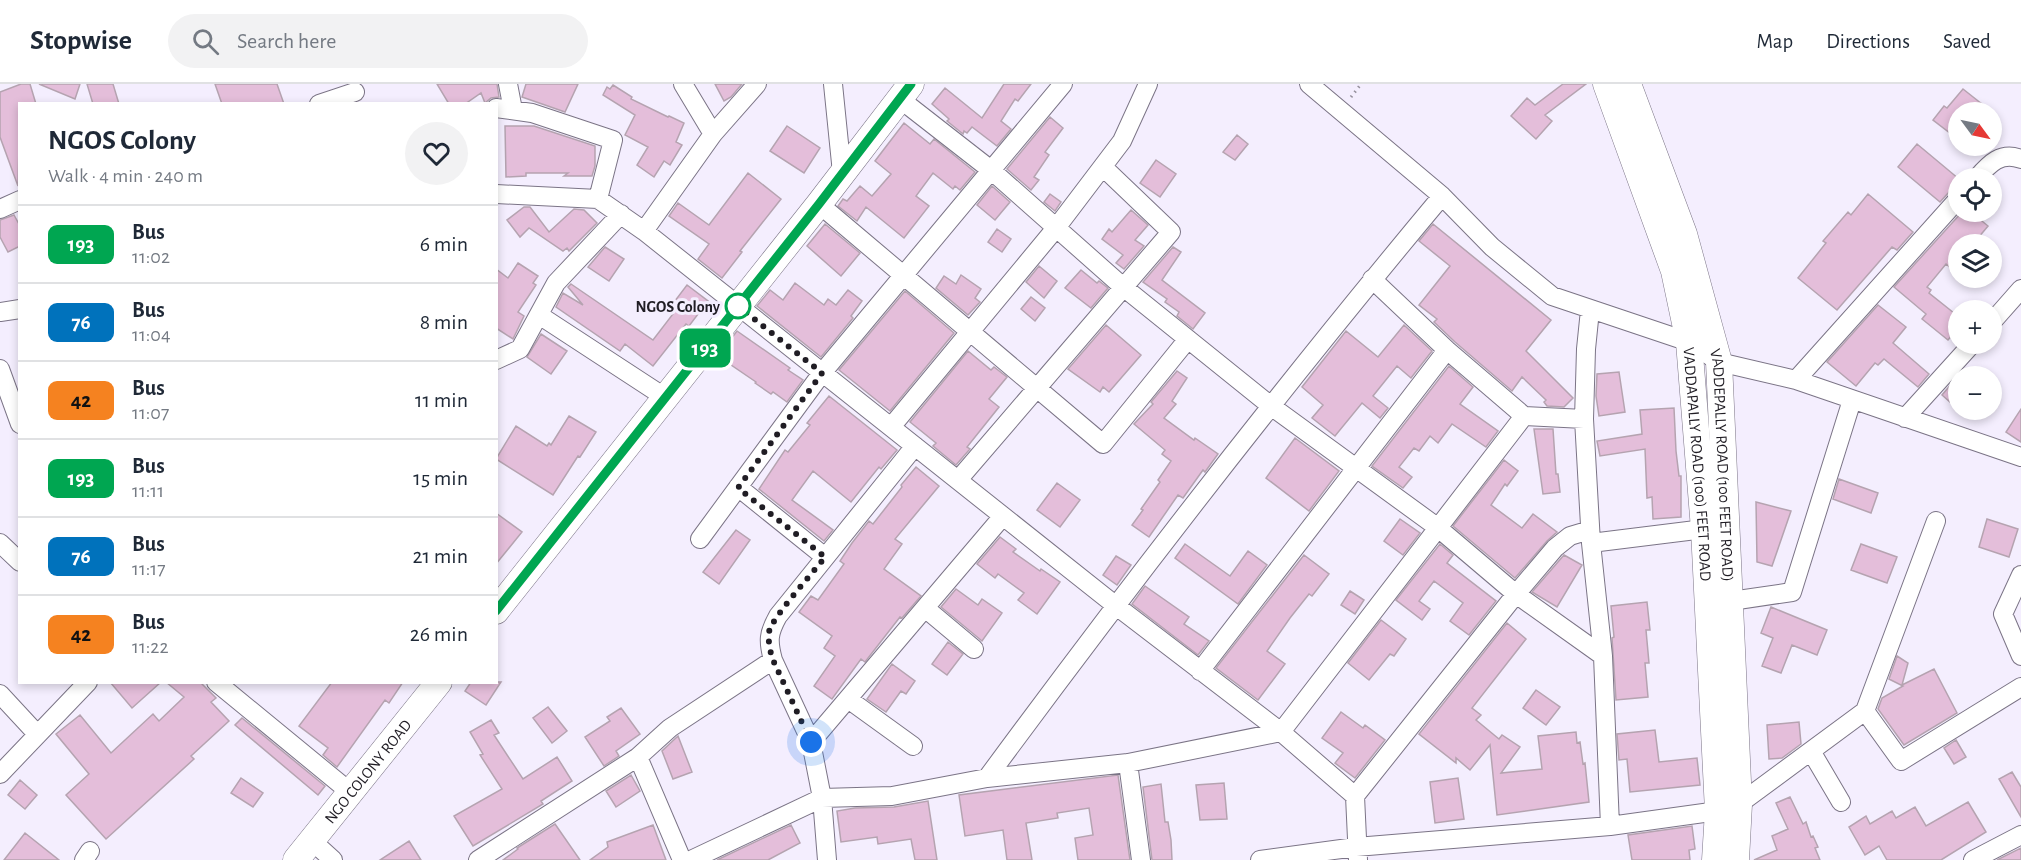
<!DOCTYPE html>
<meta charset="utf-8">
<style>
:root{--surface:#fff;--page:#f2f2f3;--text:#1f2937;--muted:#747a83;--line:#e0e1e3}
body{margin:0;font-family:"Alegreya Sans",sans-serif;background:var(--page);color:var(--text);height:100vh;display:flex;flex-direction:column;font-size:22px;white-space:nowrap}
*{box-sizing:border-box;margin:0}
p{font-size:20px;color:var(--muted)}
.icon{flex:none;width:33px;height:33px;fill:none;stroke:currentColor;stroke-width:2;stroke-linecap:round;stroke-linejoin:round}
.map{position:relative;flex:1;overflow:hidden}
.side{position:absolute;left:18px;top:18px;width:480px;height:582px;display:flex;flex-direction:column;background:var(--surface);border-radius:0px;box-shadow:0 3px 9px #0003}
.side>*{flex:none}
.badge{padding:0 12px;border-radius:9px;font-size:21px;line-height:39px}
.needle{width:39px;rotate:123deg}
.tools{position:absolute;left:1948px;top:18px;display:grid;gap:12px}
.tools a{display:grid;place-items:center;width:54px;height:54px;border-radius:50%;background:var(--surface);box-shadow:0 3px 9px #0003;font-size:30px}
.you{position:absolute;width:30px;height:30px;margin:-15px;border:4px solid #fff;border-radius:50%;background:#1a73e8;box-shadow:0 0 0 9px #1a73e833}
.map>.badge{position:absolute;translate:-50% -50%;box-shadow:0 0 0 3px #fff}
.round{display:grid;place-items:center;flex:none;width:63px;height:63px;border-radius:32px;background:var(--page)}
.summary{display:flex;align-items:center;justify-content:space-between;height:102px;padding:0 30px}
h1{font-size:28px;font-weight:600;line-height:45px}
ul{padding:0;list-style:none}
li{display:flex;align-items:center;gap:18px;height:78px;padding:0 30px;border-top:2px solid var(--line)}
li div{flex:1}
li b{display:block;font-size:22px}
li em{font-style:normal}
li .badge{min-width:66px;font-weight:700;text-align:center}
header{display:flex;align-items:center;gap:36px;box-sizing:border-box;height:84px;padding:0 30px;background:var(--surface);border-bottom:2px solid var(--line)}
header strong{font-size:28px}
nav{display:flex;gap:33px;margin-inline-start:auto;font-size:21px}
.search{width:420px;height:54px;background:var(--page);display:flex;align-items:center;gap:15px;box-sizing:border-box;padding:0 21px;border-radius:33px;color:var(--muted);font-size:22px}
.map>svg:first-child{display:block}
</style>
<header>
<strong>Stopwise</strong>
<div class="search"><svg class="icon" aria-label="search" viewBox="0 0 24 24"><circle cx="10" cy="10" r="6"/><path d="M15 15l6 6"/></svg>Search here</div>
<nav><a>Map</a><a>Directions</a><a>Saved</a></nav>
</header>
<div class="map">
<svg width="2021" height="776" viewBox="0 0 2021 776">
<rect width="100%" height="100%" fill="#f4eefe"/>
<path fill="#e4beda" stroke="#b5a3b0" stroke-width="1.5" d="M21,0H30L36,20H20L18,102L0,53V8Z
M39,0H80L75,15Z
M87,0H113L119,20H93Z
M215,0H277L284,20H222Z
M437,0H497L499,13L491,14L485,19L481,9L465,20H449Z
M526,0H578L565,28L522,13Z
M715,0H742L731,13L724,17Z
M1004,0H1031L1018,17L1015,15L1001,37L1011,45L997,62L972,43L967,49L964,47L963,50L947,37L949,35L932,20L945,4L982,34Z
M1563,0H1586L1545,31L1552,37L1536,55L1511,32L1527,14L1535,21Z
M613,1L632,13L631,15L668,33L669,32L684,39L676,58L682,61L670,81L664,77L654,93L637,81L648,63L625,51L635,31L603,11L607,3L610,5Z
M1963,5L1992,28H1959V56L1933,36L1944,22L1947,24Z
M1050,33L1063,44L1045,68L1049,71L1034,93L1039,96L1031,106L1007,85Z
M904,39L930,60L934,55L975,88L960,106L955,102L953,105L933,89L916,112L929,122L904,154L866,123L857,137L838,122L843,115L847,117L860,102L872,112L891,90L875,77Z
M505,42H534L595,62V82L592,92H564L568,89H526V92L506,93Z
M787,42L820,64L804,89L770,67Z
M1237,51L1248,60L1235,76L1223,68Z
M1917,60L1959,95V103L1951,106L1940,118L1898,83Z
M1156,76L1176,90L1160,113L1140,99Z
M748,89L781,115L740,167L742,168L722,194L698,175L709,160L669,132L678,119L709,141Z
M992,102L1010,118L995,136L977,121Z
M1050,110L1061,118L1055,127L1044,118Z
M1868,110L1913,148L1897,166L1892,163L1837,226L1798,194L1826,159L1823,157L1848,128L1851,131Z
M524,123H530L549,148L574,125L584,126L597,139L569,167L567,164L563,167L529,144L520,153L507,136Z
M1131,126L1148,141L1135,156L1144,162L1124,185L1116,179L1123,171L1102,155L1109,145L1112,148Z
M1962,128H1971L1988,142L1973,160H1959V191L1946,180L1927,203L1931,206L1929,209L1959,233V243L1948,256L1922,235L1926,230L1894,203Z
M14,131L20,142V162L8,168L0,153V136Z
M825,140L860,169L841,192L807,162Z
M1433,140L1551,236L1526,267L1573,314L1564,323L1547,322L1544,318L1546,316L1522,293L1512,307L1455,258L1434,238L1437,235L1419,221L1450,182L1419,157Z
M997,145L1011,155L1002,168L988,158Z
M605,163L624,175L609,197L588,183Z
M1173,163L1181,168L1162,196L1205,229L1193,245L1177,232L1179,228L1165,218L1167,215L1143,198Z
M518,179L538,192L533,199L536,201L518,228L524,232L513,255L496,244V185L508,194Z
M1039,182L1057,197L1044,214L1026,198Z
M1081,186L1097,199L1099,197L1108,204L1091,224L1065,204Z
M961,191L981,205L975,214L980,218L968,231L936,204L944,192L956,200Z
M795,199L824,221L828,215L836,221L848,206L862,217L851,232L853,234L821,273L757,222L770,206L783,216Z
M571,200L653,256L673,230L668,226L687,201L708,217L689,242L686,240L653,282L625,260L620,267L556,223L563,209L583,221L568,203Z
M905,207L954,249L890,327L839,286Z
M1031,213L1045,224L1035,237L1021,225Z
M1878,221L1906,243L1893,259L1929,290L1918,303L1884,275L1878,281L1875,279L1856,302L1827,278Z
M1106,241L1141,271L1109,308L1103,303L1100,308L1068,285Z
M1404,241L1432,267L1411,294L1397,282L1373,312L1388,324L1380,334L1362,319L1335,352L1312,334L1323,321L1302,303L1346,247L1378,273Z
M737,247L790,284L788,286L803,296L787,318L773,308L771,310L755,299L756,298L718,272Z
M541,250L567,267L551,290L527,273Z
M968,267L991,286L994,283L1007,293L989,315L999,323L967,363L970,365L956,381L933,362L936,359L910,338Z
M1449,282L1473,303L1460,320L1498,347L1486,363L1452,340L1438,359L1430,352L1419,367L1414,364L1399,383L1412,393L1403,404L1372,382Z
M1177,287L1187,294L1172,317L1176,320L1164,334L1194,356L1195,354L1218,370L1205,388L1203,386L1183,414L1178,411L1149,453L1132,441L1143,426L1141,425L1160,398L1158,396L1171,377L1162,370L1165,366L1134,340L1153,320L1151,318Z
M1619,288L1625,328L1599,332L1596,312L1597,290Z
M1959,291V326L1942,311Z
M829,312L897,366L881,385L879,383L851,418L813,387L792,416L833,446L824,457L759,405L785,366L788,368L810,341L807,339Z
M1674,324L1676,367L1679,392H1681V433L1653,435L1652,413L1647,414L1645,365L1600,372L1597,357L1642,350L1640,326Z
M2021,325V358L2006,348Z
M569,332L596,348L580,373L578,372L553,411L496,375L516,342L547,362L549,359L551,361Z
M1534,345H1553L1556,390H1558L1560,408L1543,410Z
M1295,354L1339,387L1309,427L1266,394Z
M1504,376L1518,387L1507,402L1505,400L1491,421L1522,444L1533,430L1557,448L1547,457L1515,494L1453,442Z
M916,383L939,402L895,455L902,460L884,485L921,512L902,534L900,533L865,578L861,575L832,615L814,602L835,572L824,564L832,552L799,528L811,512L818,516L844,480L840,477L852,459L869,437L873,440L902,403L901,401Z
M1839,395L1878,409L1871,429L1833,415Z
M1057,399L1080,416L1060,443L1037,426Z
M1756,418L1791,427L1772,482L1757,478Z
M496,429L522,448L496,480Z
M1400,435L1420,449L1403,471L1384,457Z
M1987,435L2018,445L2009,473L1979,463Z
M736,446L750,456L719,500L703,488Z
M1000,453L1016,465L1013,468L1040,487L1041,485L1060,498L1037,530L1018,516L1024,509L998,490L995,494L977,480Z
M1185,460L1230,492L1248,467L1267,481L1238,520L1175,474Z
M1440,460L1453,471L1447,479L1496,517L1469,551L1450,537L1463,519L1434,497L1419,517L1430,525L1422,536L1396,516Z
M1861,460L1897,473L1887,499L1851,486Z
M1304,471L1329,490L1312,512L1309,510L1290,534L1267,567L1285,580L1258,616L1216,584Z
M1564,471L1582,481L1557,523L1532,508Z
M1116,472L1131,481L1117,501L1103,491Z
M1145,502L1189,533L1184,540L1209,557L1198,571L1132,520Z
M956,505L978,521L982,515L1002,529L982,557L941,523Z
M1350,507L1364,516L1355,530L1341,521Z
M1647,518L1650,546H1646L1649,579H1645L1648,613L1616,616L1612,554L1614,553L1611,522Z
M1771,523L1827,546L1817,571L1792,561L1781,589L1762,582L1773,554L1761,549Z
M1381,536L1406,555L1394,572L1390,570L1369,596L1348,579Z
M1507,539L1526,555L1472,624L1481,631L1476,636L1499,655L1502,651L1520,663L1501,689L1542,685L1538,652L1576,648L1577,659L1580,658L1583,680L1585,679L1589,718L1497,731L1490,661L1470,686L1456,674V679L1419,650Z
M948,558L963,570L947,591L932,580Z
M1897,572L1908,579L1902,601L1934,585L1957,629L1904,661L1878,625L1882,614L1903,602L1889,595Z
M892,580L915,597L906,610L901,607L886,628L867,615Z
M110,598H161L132,624Z
M166,598H200L216,614L211,618L229,637L191,672L194,675L106,755L66,711L89,690L56,650L80,631L111,669L153,630L159,637L184,613Z
M332,598H403L389,619L385,616L337,683L323,671L328,664L299,642Z
M471,598H501L486,621L465,607Z
M1536,606L1560,623L1546,641L1523,624Z
M548,623L567,647L552,659L533,634Z
M621,624L640,650L616,667L619,672L604,682L585,653L610,637L607,633Z
M1341,628L1363,644L1365,641L1385,656L1355,694L1335,679L1343,669L1322,654Z
M242,634L325,702L318,711L235,641Z
M491,636L499,649L494,651L523,695L557,673L572,697L541,717L543,720L473,762L454,732L502,705L480,671L483,670L470,648Z
M1799,638L1801,660L1782,674L1769,675L1767,641Z
M1655,646L1659,678L1697,674L1700,701L1630,708L1627,675L1619,676L1617,650Z
M678,652L692,688L673,695L662,667Z
M1956,656L1966,673L1954,680L1944,664Z
M2012,688L2021,703V733L1999,695Z
M631,691L640,707L616,723L606,707Z
M1118,691L1130,776H1078L1075,754L1093,751L1089,724L1057,729L1058,734L1026,739L1032,776H1007L1003,746L965,752L959,711Z
M241,694L263,709L253,723L231,709Z
M1458,694L1464,735L1435,739L1430,698Z
M20,696L37,711L25,725L8,711Z
M1224,699L1227,735L1200,736L1196,701Z
M1161,700L1165,738H1168L1171,756L1172,776H1152L1143,703Z
M1790,713L1803,740L1806,738L1811,753L1813,752L1818,763L1815,764L1820,776H1754L1777,766L1772,752L1788,745L1776,719Z
M928,717L937,776H915L911,755L878,760L877,753L841,758L837,727L855,724L894,723Z
M1968,718L1986,748L1941,776H1887L1879,762L1865,771L1849,743L1866,732L1870,740L1892,727L1896,734L1915,723L1926,742Z
M555,740L580,776H503L518,765L517,764Z
M653,741L666,776H590L608,763L607,758Z
M791,741L800,759L768,776H717Z
M1692,742L1695,765L1689,766L1690,776H1632L1628,751Z
M25,749L59,776H4Z
M409,757L421,776H380Z
M2021,764V776H1997Z"/>
<g fill="none" stroke-linecap="round" stroke-linejoin="round">
<defs>
<path id="street" d="M508,0L513,26
M683,0L713,50
M833,0L842,89
M1309,0L1442,112L1492,163L1552,212L1689,258L1719,278L1796,296L2021,373
M900,15L991,86L1122,202L1271,322L1437,443L1516,510L1603,572
M319,20L355,8
M496,24L532,29L613,56L598,115
M1977,94C1989,80 2001,67 2021,75
M496,110L598,115L644,147L1115,521L1281,648L1355,712L1358,776
M819,120L1103,360L1188,255
M0,125L20,116
M644,147L713,50L757,0
M1372,195L1447,266L1524,332
M1590,226L1586,265L1584,335L1591,459L1603,572L1610,742
M0,228L20,225
M539,231L666,314
M1992,238L2021,205
M496,276L520,265L556,199L621,130
M0,285L20,340
M1796,296L1959,114
M1905,334L1972,260
M891,343L1056,144L1122,57L1148,0
M958,396L1171,148L1103,83
M738,403L825,473
M700,455L822,289L1063,0
M0,459L20,478
M1591,459L1704,445
M2021,491L2003,530L2021,572
M1731,517L1792,508L1852,316
M925,524L974,565
M1200,587L1447,266
M216,598L350,708
M0,610L37,650
M848,615L913,662
M1865,627L1936,437
M811,658L773,576C768,557 768,550 778,532L915,362
M1811,667L1841,718
M638,673L682,776
M1128,679L1141,776
M0,690L88,598
M987,694C1133,496 1284,301 1442,112
M1355,712L1516,510L1555,464L1570,452L1590,446
M311,756L333,776
M84,776L90,767
M478,776L638,673L670,644L773,576
M691,776L822,714L892,712L987,694L1128,679L1281,648L1524,332L1584,335
M827,776L822,714L811,658L1003,432
M1260,776L1356,763L1610,742L1718,727L1739,720L1865,627L1901,677L2021,603
M1973,776L2021,751"/>
<g id="secondary">
<path id="s1" d="M1606,0L1674,187L1689,258L1704,445L1718,727L1715,776"/>
<path id="s2" d="M1628,0L1684,150L1719,278L1739,720L1736,776"/>
<path d="M496,527L819,120L911,0"/>
<path id="s3" d="M296,776L439,598"/>
</g>
</defs>
<use href="#street" stroke="#7b7486" stroke-width="20"/>
<use href="#secondary" stroke="#7b7486" stroke-width="27"/>
<path stroke="#948f9b" stroke-width="3" stroke-dasharray="1.5 4.5" stroke-linecap="butt" d="M1351,13L1361,0"/>
<use href="#street" stroke="#fff" stroke-width="18"/>
<use href="#secondary" stroke="#fff" stroke-width="26"/>
</g>
<g fill="none" stroke-linecap="round" stroke-linejoin="round">
<defs>
<path id="line" d="M496,527L819,120L911,0"/>
</defs>
<use href="#line" stroke="#fff" stroke-width="14"/>
<use href="#line" stroke="#00a651" stroke-width="9"/>
<path stroke="#201d24" stroke-width="6" stroke-dasharray="0 10.8" d="M738,222L822,289L738,404L825,473C814,488 772,533 769,548C768,558 770,567 773,576L811,658"/>
</g>
<circle fill="#fff" stroke="#00a651" stroke-width="3" cx="738" cy="222" r="12"/>
<g text-anchor="middle" stroke-width="6" stroke-linejoin="round" paint-order="stroke">
<g font-size="16" font-weight="bold" fill="#201d24" stroke="#f4eefe" text-anchor="end">
<text x="720" y="228">NGOS Colony</text>
</g>
<g font-size="16" fill="#201d24" stroke="#f4eefe">
<text dy="6" stroke="none"><textPath href="#s1" startOffset="394">VADDAPALLY ROAD (100) FEET ROAD</textPath></text>
<text dy="6" stroke="none"><textPath href="#s2" startOffset="396">VADDEPALLY ROAD (100 FEET ROAD)</textPath></text>
<text dy="6" stroke="none"><textPath href="#s3" startOffset="114">NGO COLONY ROAD</textPath></text>
</g>
</g>
</svg>
<div class="tools">
<a><svg class="needle" viewBox="-14 -14 28 28"><path d="M0-13l5 13h-10z" fill="#e53935"/><path d="M0 13l5-13h-10z" fill="#747a83"/></svg></a>
<a><svg class="icon" aria-label="locate" viewBox="0 0 24 24"><circle cx="12" cy="12" r="6"/><path d="M12 2v4M12 18v4M2 12h4M18 12h4"/></svg></a>
<a><svg class="icon" aria-label="layers" viewBox="0 0 24 24"><path d="M12 4l9 5-9 5-9-5zM3 14l9 5 9-5"/></svg></a>
<a>+</a>
<a>−</a>
</div>
<div class="you" style="left:811px;top:658px"></div>
<b class="badge" style="left:705px;top:264px;background:#00a651;color:#fff">193</b>
<section class="side">
<div class="summary"><div><h1>NGOS Colony</h1><p>Walk · 4 min · 240 m</p></div><a class="round"><svg class="icon" aria-label="heart" viewBox="0 0 24 24"><path d="M12 20l-8-8c-3-5 5-10 8-4 3-6 11-1 8 4z"/></svg></a></div>
<ul>
<li><span class="badge" style="background:#00a651;color:#fff">193</span><div><b>Bus</b><p>11:02</p></div><em>6 min</em></li>
<li><span class="badge" style="background:#0072bc;color:#fff">76</span><div><b>Bus</b><p>11:04</p></div><em>8 min</em></li>
<li><span class="badge" style="background:#f58220;color:#111">42</span><div><b>Bus</b><p>11:07</p></div><em>11 min</em></li>
<li><span class="badge" style="background:#00a651;color:#fff">193</span><div><b>Bus</b><p>11:11</p></div><em>15 min</em></li>
<li><span class="badge" style="background:#0072bc;color:#fff">76</span><div><b>Bus</b><p>11:17</p></div><em>21 min</em></li>
<li><span class="badge" style="background:#f58220;color:#111">42</span><div><b>Bus</b><p>11:22</p></div><em>26 min</em></li>
</ul>
</section>
</div>
